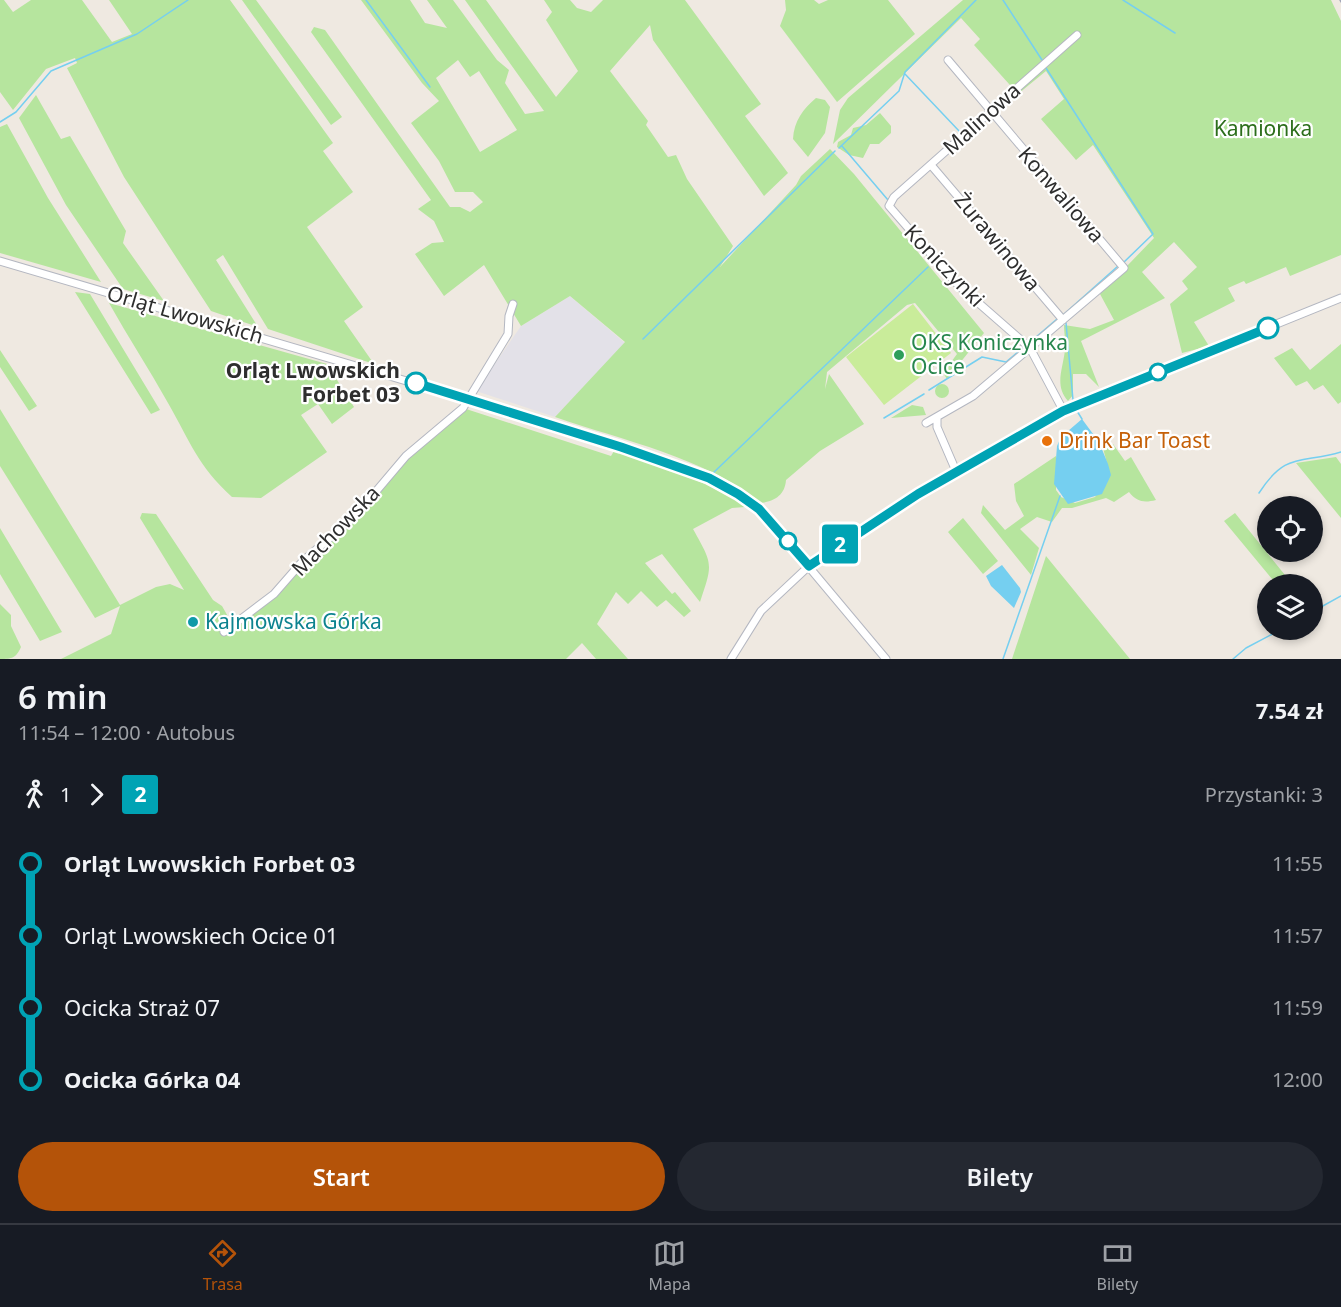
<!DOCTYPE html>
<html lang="pl">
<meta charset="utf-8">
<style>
:root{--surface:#171b24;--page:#242831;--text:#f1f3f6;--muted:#9ea1a6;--line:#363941;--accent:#b45309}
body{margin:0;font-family:"Noto Sans",sans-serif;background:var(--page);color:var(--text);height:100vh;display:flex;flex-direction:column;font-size:22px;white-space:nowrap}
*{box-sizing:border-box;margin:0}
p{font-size:20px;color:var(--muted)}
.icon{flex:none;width:33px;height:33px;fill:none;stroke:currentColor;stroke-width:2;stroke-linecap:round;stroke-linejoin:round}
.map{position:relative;height:659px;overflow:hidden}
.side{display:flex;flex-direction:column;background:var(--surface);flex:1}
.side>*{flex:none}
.badge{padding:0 12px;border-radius:4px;font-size:21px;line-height:39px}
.buttons{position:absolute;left:1257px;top:496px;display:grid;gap:12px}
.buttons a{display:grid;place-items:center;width:66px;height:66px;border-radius:50%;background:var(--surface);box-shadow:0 3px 9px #0003;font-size:30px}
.map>.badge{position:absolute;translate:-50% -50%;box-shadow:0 0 0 3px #fff}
.legs{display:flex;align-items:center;gap:9px;height:66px;padding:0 18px;font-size:20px}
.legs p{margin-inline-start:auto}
.summary{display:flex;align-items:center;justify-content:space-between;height:102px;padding:0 18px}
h1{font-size:33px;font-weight:600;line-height:45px}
.button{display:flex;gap:12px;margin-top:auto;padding:12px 18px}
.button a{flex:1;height:69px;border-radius:36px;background:var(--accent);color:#fff;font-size:24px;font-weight:600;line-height:69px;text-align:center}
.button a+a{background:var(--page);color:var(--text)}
ul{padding:0 18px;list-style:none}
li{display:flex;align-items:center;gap:21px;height:72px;font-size:22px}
li i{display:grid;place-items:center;width:9px;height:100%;margin:0 8px;background:currentColor}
li i::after{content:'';width:15px;height:15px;margin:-8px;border:4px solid;border-radius:50%;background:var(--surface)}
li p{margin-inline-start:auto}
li:first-child i{background:linear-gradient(#0000 50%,currentColor 0)}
li:last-child i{background:linear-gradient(currentColor 50%,#0000 0)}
.tabs{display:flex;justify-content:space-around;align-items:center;height:84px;border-top:2px solid var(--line);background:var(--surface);font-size:16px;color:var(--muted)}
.tabs a{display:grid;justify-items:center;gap:3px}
.tabs .selected{color:var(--accent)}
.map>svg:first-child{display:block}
</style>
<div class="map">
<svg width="1341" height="659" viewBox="0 0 1341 659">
<rect width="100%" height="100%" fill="#efe9e1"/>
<path fill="#e3e1e8" d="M570,296L625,343L555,417L476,391L521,326Z"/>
<path fill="#b6e59e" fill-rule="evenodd" d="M0,0H4L13,12L31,0H82L112,42L132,34L109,0H230L333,143L323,151L353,192L307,227L363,307L344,321L374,364L268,329L223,255L216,260L258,327L211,311L124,177L67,68L77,63L75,58L46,69L13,110L0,92Z
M242,0H256L342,117L331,125Z
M361,0H410L425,23L447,28L427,0H453L497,60L509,70L505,83L525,114L544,111L465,0H486L556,97L578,71L546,20L552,12L544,0H570L577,8L591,12L603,0H685L761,104L745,116L788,173L764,196L653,40L650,25L610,71L648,121L646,125L668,157L676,155L687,179L733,246L720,267L796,185L801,176L830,149L854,174L984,333L947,379L943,373L957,354L915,303L907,305L827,372L825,389L829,374L864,424L820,451L786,480C785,495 775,501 761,503C704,457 624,441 555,417L625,342L570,296L521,326L484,265L444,296L415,254L432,243L444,242L434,221L418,209L431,200L311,32L314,27L325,30L450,207H460L470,212L483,202L473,192H455L439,161L411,123L439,101L422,83ZM458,60L470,77L479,71L517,130L480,152L436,78Z
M785,0H814L819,4L828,0H888L915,34L837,102L780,26L786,10Z
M963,0H1331L1341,21V255L1290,276L1286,267L1246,284L1244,281L1228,288L1235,301L1194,322L1209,346L1182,353L1170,304L1188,289L1182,281L1197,267L1174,242L1142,272L1165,298L1081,341L1099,387L1086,374H1073V395L1068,401C1054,385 1063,369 1065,350C1066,342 1064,333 1064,325L1090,329L1114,320L1100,294L1154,238L1093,145L1076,160L1041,119L1064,99L1046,71L1018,94L974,45L980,39L961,18L833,144L840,110L848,98Z
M36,95L61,139L70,136L126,231L123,243L164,301L123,289L66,205L19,118Z
M816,98L825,100L830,107L825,133L808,157L793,139C794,121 803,109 816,98Z
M880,113L891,126V133L879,144H870L863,158L849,155L837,147L838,142L851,135L853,128L866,125Z
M7,124L48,198L101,282L0,253V127Z
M75,292L90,294L160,410L151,414Z
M109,303L327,364L354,407L332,424L318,404L301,415L327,452L261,498L232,497C197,465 190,441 168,403C149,369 128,337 109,303Z
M1341,344V402L1338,404L1323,385L1314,390L1307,381L1296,386L1274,358L1292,348L1310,370Z
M0,350L37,406L29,411L0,367Z
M935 391a7 7 0 1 1 14 0a7 7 0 1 1-14 0Z
M912,405L923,407L926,415L891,418Z
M463,408L611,456L614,451C660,466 703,479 744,505L745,507L732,508L693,529C713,565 713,563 700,602L662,554L645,563L672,594L675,592L691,611L684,617L666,600L657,607L641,591L628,604L616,592L597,624L628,659H596L582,643L566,659H61L111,634L120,606L95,618L0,466V409L120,605L156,587L170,584L184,590L140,518L142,513L156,514L213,600L222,606L230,620L225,631L286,582L356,515L406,456Z
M1113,444L1125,461L1131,457L1156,500C1144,503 1137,502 1129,492L1114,502L1106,498L1072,508H1062L1052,522L1037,517L1020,529L1039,548L1031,575L981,513L983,505L1005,530L1024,516L1016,501L1014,484L1056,456V490L1061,497L1075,503L1095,497L1110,475L1103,448Z
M1336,457L1341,464V518L1296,463Z
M1235,513L1293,585H1277L1224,521Z
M963,518L998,561L983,574L948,532Z
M0,528L62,632L40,641L0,574Z
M1046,556L1130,659H1012Z
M0,604L11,615V626L21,647C16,658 12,659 0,659Z"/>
<path fill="#c9ec9a" d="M913,304L951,353L884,405L846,357Z"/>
<path fill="#75cff0" d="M1082,419L1099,442L1108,464L1111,475L1102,494L1068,504L1054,484L1057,446L1063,432L1068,431Z
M1002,565L1020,588L1021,592L1014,608L991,586L986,576Z"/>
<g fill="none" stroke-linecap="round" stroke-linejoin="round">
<path stroke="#75cff0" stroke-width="1.5" d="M366,0L430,87
M1003,0L1042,60
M1123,0L1175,33
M1046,68L1153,234L1123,263
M905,74L960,132
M0,122L16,112L51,71L137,34L188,0
M842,146L888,200
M839,148L899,91L905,72L976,0
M1063,315L1118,266
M1066,323L1073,400
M643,339L835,151
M1029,343L1057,319
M929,390L982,357L1006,362L1024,347
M1077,411L1082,419
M884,418L924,394
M712,474L928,267
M1259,493C1286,451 1301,464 1341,452
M1312,612L1341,596
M1003,659L1060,496
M1233,659L1246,648L1280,630"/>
<defs>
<path id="minor" d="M931,165L1063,320
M0,261L498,408L641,453L709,479L738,494L767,517L886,659
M1063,410L1030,348L958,285L889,206L894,197L1077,35
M937,417V427L956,471
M926,423L973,396L1124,268L948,60
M836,536L841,544
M224,632L274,594L302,562L356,515L406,456L463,408L508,334L509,316L513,304
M731,659L761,611L809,566L956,471L1063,410L1341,298"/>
</defs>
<use href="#minor" stroke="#b4b7c1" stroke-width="9"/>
<use href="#minor" stroke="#fff" stroke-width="7"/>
<path stroke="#a3a6b8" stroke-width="1.5" d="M1340,0L1341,2"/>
</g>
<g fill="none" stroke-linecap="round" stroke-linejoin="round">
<defs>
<path id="line-1" d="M416,383L621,447L709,478L738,494L759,509L809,566L918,494L1063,411L1268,328"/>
</defs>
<use href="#line-1" stroke="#fff" stroke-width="14"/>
<use href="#line-1" stroke="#00a3b4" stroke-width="9"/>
</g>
<g fill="#fff" stroke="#00a3b4" stroke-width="3">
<circle cx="1268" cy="328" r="10"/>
<circle cx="1158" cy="372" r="8"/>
<circle cx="416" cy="383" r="10"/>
<circle cx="788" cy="541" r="8"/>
</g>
<circle fill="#2e9e5b" stroke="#fff" stroke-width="2" cx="899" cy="355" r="6"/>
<circle fill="#e8710a" stroke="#fff" stroke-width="2" cx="1047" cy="441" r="6"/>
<circle fill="#0f9aa8" stroke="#fff" stroke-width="2" cx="193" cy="622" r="6"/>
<g text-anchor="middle" stroke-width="4.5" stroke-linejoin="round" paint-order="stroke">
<g font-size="21" fill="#2e2e2e" stroke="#fff">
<text transform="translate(982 119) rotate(-42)" y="7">Malinowa</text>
<text transform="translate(1061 195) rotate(49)" y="7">Konwaliowa</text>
<text transform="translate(997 242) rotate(50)" y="7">Żurawinowa</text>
<text transform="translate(944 266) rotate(46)" y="7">Koniczynki</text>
<text transform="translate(185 315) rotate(16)" y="7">Orląt Lwowskich</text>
<text transform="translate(336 531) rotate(-46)" y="7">Machowska</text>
</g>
<g font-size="21" fill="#2c6e1b" stroke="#fff">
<text x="1263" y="136">Kamionka</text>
</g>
<g font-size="21" fill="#27864d" stroke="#fff" text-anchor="start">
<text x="911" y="350">OKS Koniczynka<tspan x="911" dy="24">Ocice</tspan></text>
</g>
<g font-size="21" font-weight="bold" fill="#2e2e2e" stroke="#fff" text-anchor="end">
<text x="400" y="378">Orląt Lwowskich<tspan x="400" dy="24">Forbet 03</tspan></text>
</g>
<g font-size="21" fill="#c56008" stroke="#fff" text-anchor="start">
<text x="1059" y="448">Drink Bar Toast</text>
</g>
<g font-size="21" fill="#0d838f" stroke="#fff" text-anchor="start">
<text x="205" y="629">Kajmowska Górka</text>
</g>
</g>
</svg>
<div class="buttons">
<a><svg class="icon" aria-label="locate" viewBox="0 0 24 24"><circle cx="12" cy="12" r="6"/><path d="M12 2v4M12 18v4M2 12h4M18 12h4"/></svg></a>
<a><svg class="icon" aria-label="layers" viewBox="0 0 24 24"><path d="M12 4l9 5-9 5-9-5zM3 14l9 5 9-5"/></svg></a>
</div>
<b class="badge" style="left:840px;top:544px;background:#00a3b4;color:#fff">2</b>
</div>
<section class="side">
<div class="summary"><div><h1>6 min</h1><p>11:54 – 12:00 · Autobus</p></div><b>7.54 zł</b></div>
<div class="legs"><svg class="icon" aria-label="walk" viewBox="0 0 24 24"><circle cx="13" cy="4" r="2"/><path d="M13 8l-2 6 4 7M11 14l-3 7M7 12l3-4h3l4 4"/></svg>1<svg class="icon" aria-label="forward" viewBox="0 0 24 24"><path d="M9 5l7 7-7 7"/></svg><b class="badge" style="background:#00a3b4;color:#fff">2</b><p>Przystanki: 3</p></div>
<ul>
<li><i style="color:#00a3b4"></i><b>Orląt Lwowskich Forbet 03</b><p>11:55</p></li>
<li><i style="color:#00a3b4"></i><span>Orląt Lwowskiech Ocice 01</span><p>11:57</p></li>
<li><i style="color:#00a3b4"></i><span>Ocicka Straż 07</span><p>11:59</p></li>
<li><i style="color:#00a3b4"></i><b>Ocicka Górka 04</b><p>12:00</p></li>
</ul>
<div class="button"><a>Start</a><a>Bilety</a></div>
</section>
<nav class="tabs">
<a class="selected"><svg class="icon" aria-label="directions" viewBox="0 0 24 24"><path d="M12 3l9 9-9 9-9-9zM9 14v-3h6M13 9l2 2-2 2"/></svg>Trasa</a>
<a><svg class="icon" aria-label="map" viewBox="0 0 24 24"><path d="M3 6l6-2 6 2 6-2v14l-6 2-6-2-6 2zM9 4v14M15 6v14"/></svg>Mapa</a>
<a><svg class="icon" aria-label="tickets" viewBox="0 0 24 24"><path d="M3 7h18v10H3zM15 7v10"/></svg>Bilety</a>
</nav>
